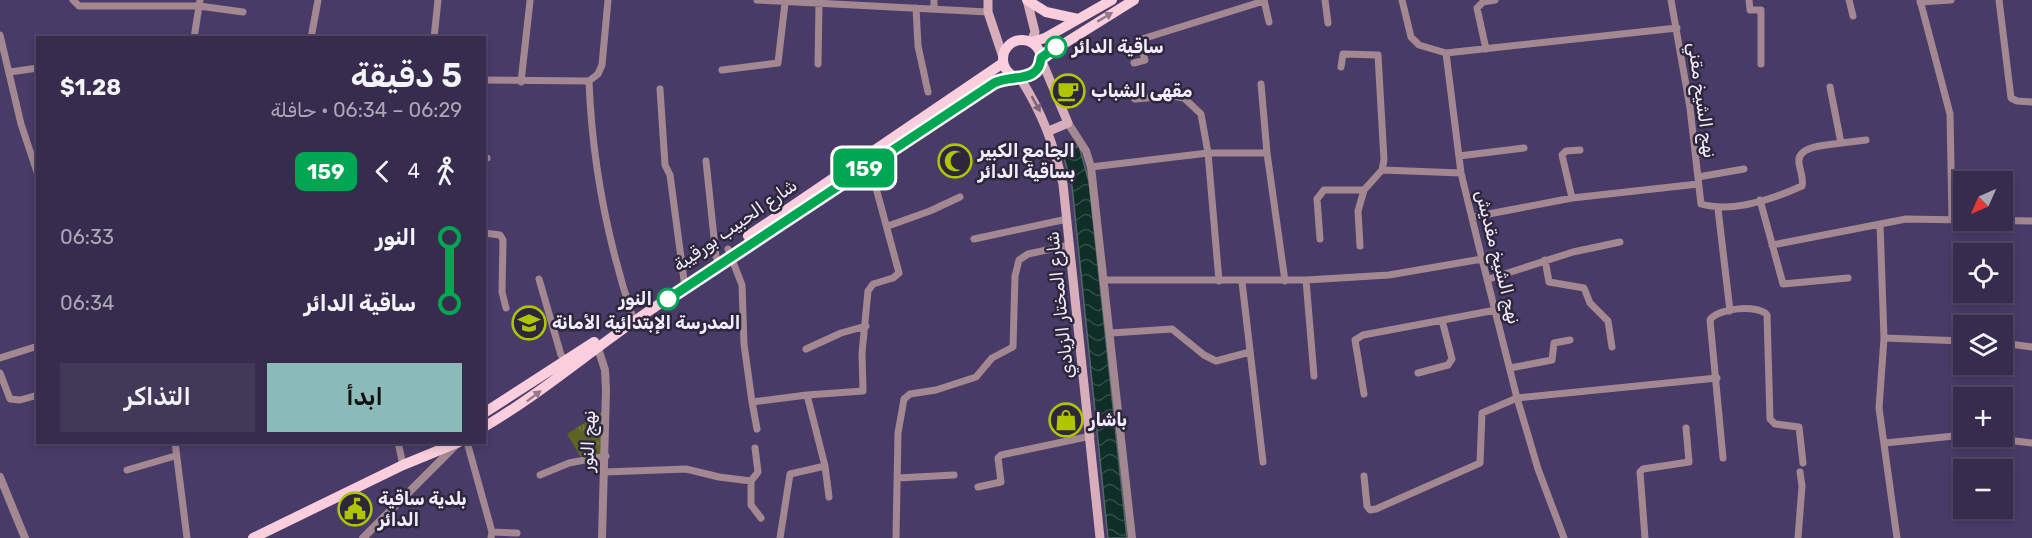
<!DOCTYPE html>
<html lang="ar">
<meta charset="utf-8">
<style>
:root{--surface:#372c4e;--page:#423858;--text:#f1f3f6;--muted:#aaa7b6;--line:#514866;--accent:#8bbbb9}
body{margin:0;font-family:Rubik,Cairo,sans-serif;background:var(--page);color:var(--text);direction:rtl;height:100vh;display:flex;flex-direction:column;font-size:22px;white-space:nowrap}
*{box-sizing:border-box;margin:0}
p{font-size:20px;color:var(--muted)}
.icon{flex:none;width:33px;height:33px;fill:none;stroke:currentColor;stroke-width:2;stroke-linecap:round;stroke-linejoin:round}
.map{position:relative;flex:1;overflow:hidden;direction:ltr}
.sheet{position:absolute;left:36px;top:36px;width:450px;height:408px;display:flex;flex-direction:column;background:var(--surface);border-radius:0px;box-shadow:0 3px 9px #0003,0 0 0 2px var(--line);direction:rtl}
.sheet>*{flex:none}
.badge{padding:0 12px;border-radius:9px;font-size:21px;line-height:39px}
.needle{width:39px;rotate:225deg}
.fabs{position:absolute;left:1953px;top:171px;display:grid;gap:12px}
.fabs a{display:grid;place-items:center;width:60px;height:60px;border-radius:0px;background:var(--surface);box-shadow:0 3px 9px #0003,0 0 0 2px var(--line);font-size:30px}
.map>.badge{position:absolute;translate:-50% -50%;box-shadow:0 0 0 3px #fff}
.legs{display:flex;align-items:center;gap:9px;height:66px;padding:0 24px;font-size:20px}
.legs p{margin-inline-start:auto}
.overview{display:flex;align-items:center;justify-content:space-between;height:102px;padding:0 24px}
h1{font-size:33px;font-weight:600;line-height:45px}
.primary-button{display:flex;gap:12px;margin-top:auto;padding:12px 24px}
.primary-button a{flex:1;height:69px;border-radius:0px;background:var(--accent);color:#111;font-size:24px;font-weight:600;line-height:69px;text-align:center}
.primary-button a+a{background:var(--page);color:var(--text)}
ul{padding:0 24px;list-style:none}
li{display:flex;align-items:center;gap:21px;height:66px;font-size:22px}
li i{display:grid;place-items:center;width:9px;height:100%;margin:0 8px;background:currentColor}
li i::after{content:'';width:15px;height:15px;margin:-8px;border:4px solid;border-radius:50%;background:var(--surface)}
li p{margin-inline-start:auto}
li:first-child i{background:linear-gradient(#0000 50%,currentColor 0)}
li:last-child i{background:linear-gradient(currentColor 50%,#0000 0)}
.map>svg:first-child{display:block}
</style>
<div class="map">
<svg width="2032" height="538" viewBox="0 0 2032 538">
<defs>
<pattern id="grass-tufts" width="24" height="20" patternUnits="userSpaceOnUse" patternTransform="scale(1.5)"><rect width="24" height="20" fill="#5b6521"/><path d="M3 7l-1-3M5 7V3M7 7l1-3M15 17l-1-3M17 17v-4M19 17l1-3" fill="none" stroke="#737b42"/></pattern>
<pattern id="water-waves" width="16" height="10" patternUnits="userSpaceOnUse" patternTransform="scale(1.5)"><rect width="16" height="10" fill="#102e28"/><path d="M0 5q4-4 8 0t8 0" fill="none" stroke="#334d48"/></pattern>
</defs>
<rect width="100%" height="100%" fill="#493b68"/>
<path fill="url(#grass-tufts)" d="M603,411V453L580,456L567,434Z"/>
<path fill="url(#water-waves)" stroke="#546768" stroke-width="1.5" d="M1079,146L1089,182L1127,538H1108L1072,186L1063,154Z"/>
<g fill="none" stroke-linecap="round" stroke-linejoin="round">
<path stroke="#a38891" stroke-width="7" d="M73,0L79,6H199L243,12
M757,0L988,12
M934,0V9
M1264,0L1269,22
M1325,0L1328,23
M1402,0L1411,37L1419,45L1446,53L1461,173L1482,259L1517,398L1538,469L1564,538
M1671,0L1690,108L1701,204C1732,213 1773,199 1802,186C1804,179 1800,171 1799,163C1796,145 1830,145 1841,143L1830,87
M1749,0L1750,10H1761V64
M1849,0L1853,16
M1920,0L1950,114L1952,220
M1999,0L2011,98L2017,101L2032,102
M1920,2L1951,0
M916,8L918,46L928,92
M0,35L21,124L38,175
M194,38L200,0
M311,38L318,0
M434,38L438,0
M1486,49L1477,8L1483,2L1495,0
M1446,53L1677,28
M1134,63L1145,60L1140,44L1142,39L1264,1
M818,64L819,5
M1341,67L1343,54L1378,55L1384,160L1382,170L1461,173
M722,70L778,63L785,3
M10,72L38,68
M484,80L589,81L598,74L602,65L608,0
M589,81C592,162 607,239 632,315
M521,82L530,1
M1261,84L1267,153L1285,281
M660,89L665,165L670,175L684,280
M1135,99L1171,96L1184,98L1201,114L1208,153L1219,281
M1841,143L1866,140
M1459,156L1524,148
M484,158H487
M706,161L716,257
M1091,167L1208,153H1267
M1698,177L1744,169
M1572,198L1562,155L1566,151L1580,150
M1760,200L1783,284L1848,278
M1718,209L1730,311
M1473,217L1572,198L1698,184
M1974,220L2032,221
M1880,224L1884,338L1879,408L1897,538
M888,226L930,211L960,197
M484,233L500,235L503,240L502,292L506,308
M974,239L1067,219
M1320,239L1317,199L1324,190H1364L1382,170
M1772,245L1906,219L1964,220
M1360,246L1358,211L1364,190
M728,249L742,285L744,344L752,402L807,395L825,466L790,474L780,538
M1545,260L1549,282L1584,288L1590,303L1608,321L1612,347
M539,279L561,355L566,361
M1489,279L1573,252L1620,242
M1106,280H1306L1389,275L1482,259
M1306,280L1314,376
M1242,282L1263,462
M1111,333L1172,329L1204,355L1216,361L1250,352
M1884,338L1964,341
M2002,343L2032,347
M806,349L841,333L866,326
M0,358L38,346
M1510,368L1552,360L1554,343L1570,340
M0,373L10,399L20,400L38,395
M1418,373L1448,365L1452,359L1442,320
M1364,394L1355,340L1363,335L1496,310
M807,395L863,391L862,353L868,291L873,284L893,278L899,273L869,162
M752,402L757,429
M1974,436L2032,443
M175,442L187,538
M398,442L403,465
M467,442L492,532L491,538
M1885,443L1964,435
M1723,458L1710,320C1717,308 1759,304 1767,315L1770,419L1775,424L1799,427L1803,463
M825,466L829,497
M127,470L175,456
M605,472L686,469L719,477L751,481V505L761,518
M540,475L569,463L606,456
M1364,476L1367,506L1370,510L1376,509L1480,463L1482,413L1517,398L1717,378
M898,478L954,475
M751,481L758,472L755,448
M978,487L1001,482L998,458L1001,455L1091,436
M492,532L517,533
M896,538L898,433L904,399L910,394L936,390L976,377L992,358L1013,347L1015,276L1019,260L1028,254L1070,245
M1645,538L1640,472L1643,469L1689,462L1686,428
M1798,538L1802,486L1800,472"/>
<path stroke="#a38891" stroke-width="8" d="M1068,123L1086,151L1091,167L1132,538
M596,342L605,370L606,390L602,538
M0,477L25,538
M363,538L456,445"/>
<path stroke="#d8aebb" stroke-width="9" d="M988,0V12L1003,57
M1027,0L1035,32L1031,42
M1041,59L1068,123L1049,131
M1020,78C1042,112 1054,145 1063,184L1100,538"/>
<path stroke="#facedc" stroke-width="10" d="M1027,0L1046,12L1078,19
M1003 59a19 19 0 1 1 38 0a19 19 0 1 1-38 0Z
M1032,42L1045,38L1112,0
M1041,58L1134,0
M748,236L1003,63
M484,413L594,342
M484,427C537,396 583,357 633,322C752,240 873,162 994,83L1006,78L1016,77
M253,538L403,465L459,442"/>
</g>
<defs><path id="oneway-solid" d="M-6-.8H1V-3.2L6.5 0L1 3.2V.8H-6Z" transform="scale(1.5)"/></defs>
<g fill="#947a8c">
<use href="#oneway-solid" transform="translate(1105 17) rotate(-31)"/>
<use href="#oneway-solid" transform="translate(534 396) rotate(-37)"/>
</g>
<use fill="#7a6475" href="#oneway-solid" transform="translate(1036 104) rotate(61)"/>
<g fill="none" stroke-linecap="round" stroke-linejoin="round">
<defs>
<path id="line-1" d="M668,299L994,83C1011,74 1039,84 1041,58L1056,47"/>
</defs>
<use href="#line-1" stroke="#fff" stroke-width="14"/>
<use href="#line-1" stroke="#00a651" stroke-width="9"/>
</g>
<defs>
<symbol id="cafe-ring" viewBox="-11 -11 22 22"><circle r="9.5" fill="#2d273c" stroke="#afc504" stroke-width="1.5"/><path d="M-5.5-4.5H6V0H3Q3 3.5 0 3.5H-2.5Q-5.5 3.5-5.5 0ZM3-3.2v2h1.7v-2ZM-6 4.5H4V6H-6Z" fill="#afc504"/></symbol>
<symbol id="mosque-ring" viewBox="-11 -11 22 22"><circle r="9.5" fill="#2d273c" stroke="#afc504" stroke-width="1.5"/><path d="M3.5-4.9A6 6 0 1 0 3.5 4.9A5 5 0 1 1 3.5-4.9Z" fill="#afc504"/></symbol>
<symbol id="school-ring" viewBox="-11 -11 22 22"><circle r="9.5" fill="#2d273c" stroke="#afc504" stroke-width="1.5"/><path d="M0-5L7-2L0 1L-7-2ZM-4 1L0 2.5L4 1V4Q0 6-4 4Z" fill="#afc504"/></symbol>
<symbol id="shop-ring" viewBox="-11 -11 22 22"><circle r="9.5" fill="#2d273c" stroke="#afc504" stroke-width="1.5"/><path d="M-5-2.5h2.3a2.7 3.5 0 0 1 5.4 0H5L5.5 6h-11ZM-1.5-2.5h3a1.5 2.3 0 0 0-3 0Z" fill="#afc504"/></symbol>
<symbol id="civic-ring" viewBox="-11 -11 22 22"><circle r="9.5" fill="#2d273c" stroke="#afc504" stroke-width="1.5"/><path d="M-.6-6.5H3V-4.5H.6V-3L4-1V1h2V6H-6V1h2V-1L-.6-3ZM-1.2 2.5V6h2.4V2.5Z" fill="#afc504"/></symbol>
</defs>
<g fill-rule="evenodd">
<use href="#cafe-ring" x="1049" y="72" width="38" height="38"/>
<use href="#mosque-ring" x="936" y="142" width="38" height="38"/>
<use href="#school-ring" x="510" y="304" width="38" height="38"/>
<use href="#shop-ring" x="1047" y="401" width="38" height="38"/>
<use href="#civic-ring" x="336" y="490" width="38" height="38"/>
</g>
<g fill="#fff" stroke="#00a651" stroke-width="3">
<circle cx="1056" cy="47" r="10"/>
<circle cx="668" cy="299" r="10"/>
</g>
<g text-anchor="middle" stroke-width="5" stroke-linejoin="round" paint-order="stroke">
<g font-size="18" font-weight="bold" fill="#f1edfe" stroke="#2d273c" text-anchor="start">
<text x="1072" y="53">ساقية الدائر</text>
<text x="652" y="305" text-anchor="end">النور</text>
</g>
<g font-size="18" font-weight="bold" fill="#f1edfe" stroke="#2d273c" text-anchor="start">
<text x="1091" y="97">مقهى الشباب</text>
<text x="978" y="157">الجامع الكبير<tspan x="978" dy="21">بساقية الدائر</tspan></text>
<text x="552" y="329">المدرسة الإبتدائية الأمانة</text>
<text x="1089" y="426">باشار</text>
<text x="378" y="505">بلدية ساقية<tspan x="378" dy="21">الدائر</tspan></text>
</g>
<g font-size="18" fill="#f1edfe" stroke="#2d273c">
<text transform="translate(1702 100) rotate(82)" y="6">نهج الشيخ مقني</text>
<text transform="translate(735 225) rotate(-35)" y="6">شارع الحبيب بورقيبة</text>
<text transform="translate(1498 257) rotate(76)" y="6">نهج الشيخ مقديش</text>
<text transform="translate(1060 305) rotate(-96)" y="6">شارع المختار الزيادي</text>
<text transform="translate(588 441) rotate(-88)" y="6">نهج النور</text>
</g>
</g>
</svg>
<div class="fabs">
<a><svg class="needle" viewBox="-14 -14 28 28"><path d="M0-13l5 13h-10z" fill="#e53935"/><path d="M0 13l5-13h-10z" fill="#aaa7b6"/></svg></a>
<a><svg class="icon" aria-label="locate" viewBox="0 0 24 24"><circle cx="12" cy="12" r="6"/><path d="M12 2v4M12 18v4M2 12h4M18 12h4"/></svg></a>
<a><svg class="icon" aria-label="layers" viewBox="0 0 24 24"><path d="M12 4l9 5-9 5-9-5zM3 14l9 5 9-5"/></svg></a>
<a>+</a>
<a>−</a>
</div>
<b class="badge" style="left:864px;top:168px;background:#00a651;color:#fff">159</b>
<section class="sheet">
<div class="overview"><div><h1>5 دقيقة</h1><p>06:29 – 06:34 · حافلة</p></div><b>$1.28</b></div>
<div class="legs"><svg class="icon" aria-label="walk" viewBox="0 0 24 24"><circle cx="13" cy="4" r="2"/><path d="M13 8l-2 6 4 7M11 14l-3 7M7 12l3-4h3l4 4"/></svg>4<svg class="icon" aria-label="back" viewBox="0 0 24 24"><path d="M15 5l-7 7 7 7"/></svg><b class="badge" style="background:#00a651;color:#fff">159</b></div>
<ul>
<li><i style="color:#00a651"></i><b>النور</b><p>06:33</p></li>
<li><i style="color:#00a651"></i><b>ساقية الدائر</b><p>06:34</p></li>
</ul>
<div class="primary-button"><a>ابدأ</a><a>التذاكر</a></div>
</section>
</div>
